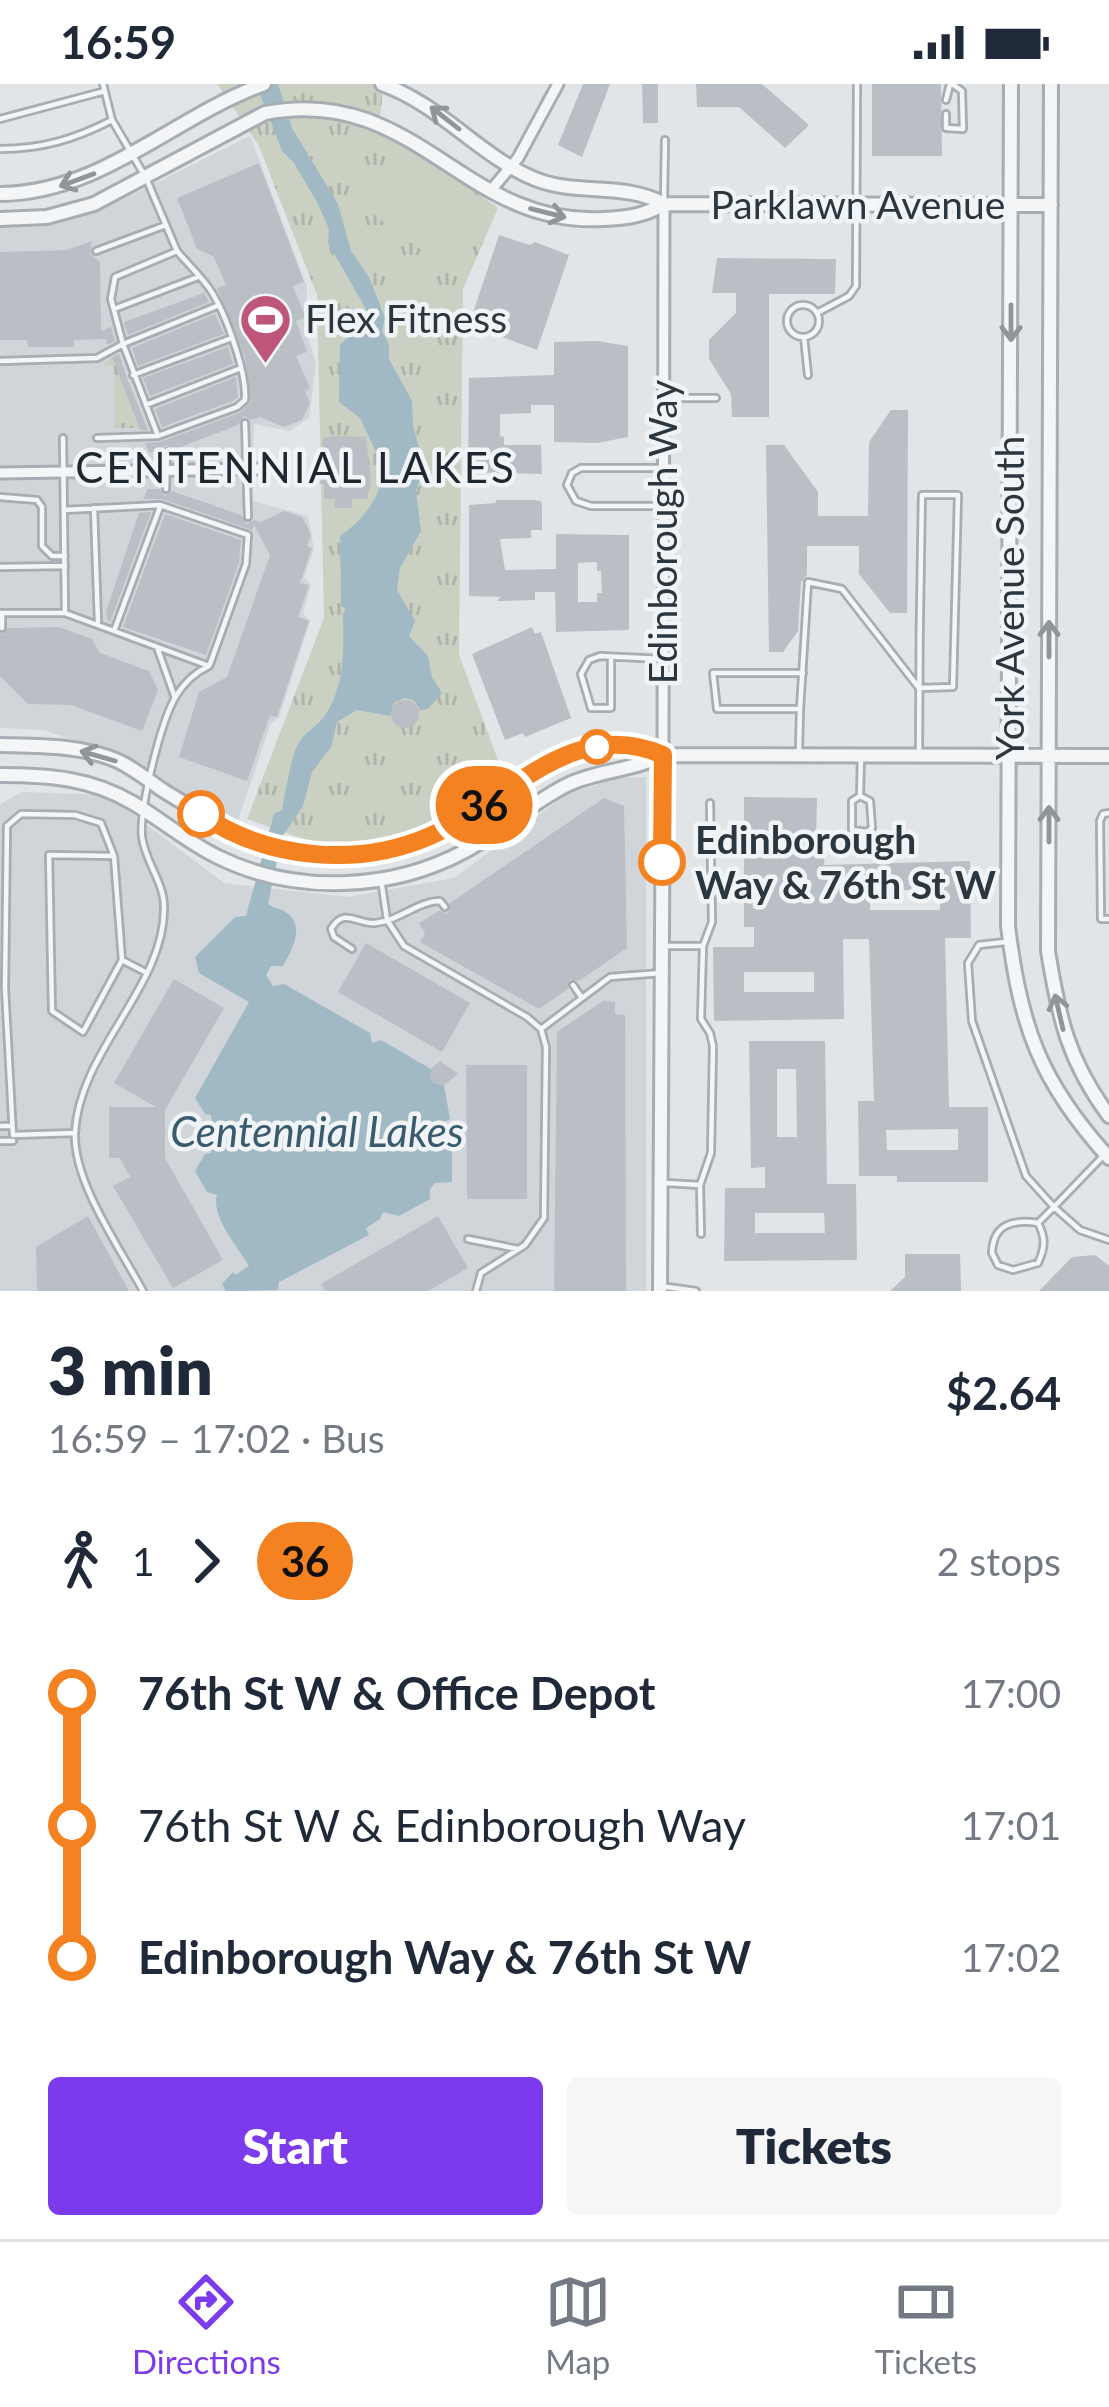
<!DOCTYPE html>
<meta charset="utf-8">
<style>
:root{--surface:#fff;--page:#f6f6f7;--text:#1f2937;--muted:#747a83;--line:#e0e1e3;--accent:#7c3aed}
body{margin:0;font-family:Lato,sans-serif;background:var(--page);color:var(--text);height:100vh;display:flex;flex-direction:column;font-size:45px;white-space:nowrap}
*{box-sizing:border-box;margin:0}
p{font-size:39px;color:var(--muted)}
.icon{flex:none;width:66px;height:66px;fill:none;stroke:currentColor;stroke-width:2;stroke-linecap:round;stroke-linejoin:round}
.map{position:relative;height:1207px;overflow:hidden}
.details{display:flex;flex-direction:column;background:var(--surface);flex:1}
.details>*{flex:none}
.badge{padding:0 24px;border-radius:39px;font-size:42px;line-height:78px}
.map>.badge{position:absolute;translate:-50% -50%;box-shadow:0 0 0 6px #fff}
.legs{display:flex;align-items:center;gap:18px;height:132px;padding:0 48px;font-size:39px}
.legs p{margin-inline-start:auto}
.head{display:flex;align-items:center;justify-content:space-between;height:204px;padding:0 48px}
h1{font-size:66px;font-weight:800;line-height:90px}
.primary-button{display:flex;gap:24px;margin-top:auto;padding:24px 48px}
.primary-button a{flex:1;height:138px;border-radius:12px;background:var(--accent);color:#fff;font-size:48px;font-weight:800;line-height:138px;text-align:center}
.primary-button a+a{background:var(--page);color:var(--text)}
ul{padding:0 48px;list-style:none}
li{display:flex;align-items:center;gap:42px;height:132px;font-size:45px}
li i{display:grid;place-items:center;width:18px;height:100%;margin:0 15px;background:currentColor}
li i::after{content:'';width:30px;height:30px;margin:-15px;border:9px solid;border-radius:50%;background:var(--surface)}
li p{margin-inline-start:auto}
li:first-child i{background:linear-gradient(#0000 50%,currentColor 0)}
li:last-child i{background:linear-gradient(currentColor 50%,#0000 0)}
.status{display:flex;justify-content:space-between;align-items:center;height:84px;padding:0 60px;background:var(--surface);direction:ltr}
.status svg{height:33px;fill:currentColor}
.tabs{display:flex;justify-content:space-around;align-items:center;height:168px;border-top:3px solid var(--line);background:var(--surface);font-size:33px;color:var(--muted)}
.tabs a{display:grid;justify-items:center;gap:6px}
.tabs .current{color:var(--accent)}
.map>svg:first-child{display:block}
</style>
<div class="status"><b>16:59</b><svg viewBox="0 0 49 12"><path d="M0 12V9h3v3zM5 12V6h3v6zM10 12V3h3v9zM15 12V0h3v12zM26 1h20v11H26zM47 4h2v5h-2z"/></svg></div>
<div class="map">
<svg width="1109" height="1207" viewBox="0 0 1109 1207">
<defs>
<pattern id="grass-tufts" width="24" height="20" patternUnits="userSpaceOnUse" patternTransform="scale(3)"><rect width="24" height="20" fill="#cad1c3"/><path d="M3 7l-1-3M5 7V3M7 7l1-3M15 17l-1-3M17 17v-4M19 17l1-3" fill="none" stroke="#aeb4a9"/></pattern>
</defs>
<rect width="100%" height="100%" fill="#e1e5e8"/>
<path fill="#d0d5da" d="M250,52L307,203L306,247L316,280L309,334L289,347L254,340L253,417L308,432L314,465L304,493L311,501L303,529L310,537L279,634L271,639L236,742L127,675L44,646L0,644V142L55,140L124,115Z
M646,693V1207H0V720L22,708L107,711L224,799L347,813L454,794L567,710L619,694Z"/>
<path fill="url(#grass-tufts)" d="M217,0H384L379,40L498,124L463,205L459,571L505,695L408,755L329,764L247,735L324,534L317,211L259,62Z
M112,272L139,344H115L114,282L104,281Z"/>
<path fill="#cad1c3" d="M404,63L494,130L451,188L361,121Z"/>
<path fill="#a0b9c4" d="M256,0H278L292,44L338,120L351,167L369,193L385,234L382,247L389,261V275L412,317L413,342L424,382L416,407L421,447L400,484L397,506L415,537L409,552L428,572L432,593L442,609L428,625L420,626L414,616L404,614L394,619L390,632L357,626L337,638L331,663L312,688L303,722L282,753L268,820C273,824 279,824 284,827C307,840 292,866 283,882H271L266,891L273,902L284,900L370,949L372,959L381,956L431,985V995L444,1001L450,1035L440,1040C437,1051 438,1062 452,1064V1098L435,1099L430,1105V1115L399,1132L383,1128L380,1135L366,1144L369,1151L279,1198L278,1206L226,1207L222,1200L233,1188L235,1191L249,1182C237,1162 211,1133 217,1111L207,1108L195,1087L205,1070L211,1069L214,1051L211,1031L205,1030L195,1014L249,918L199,889L195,873L235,833L246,832L274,730L282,726C285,710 291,673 298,660C305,648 316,643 323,634C345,605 344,565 343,530L348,526L341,522L340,452C368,433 388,403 383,369L377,370L360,334L339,318L340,261L352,249L370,244V232L328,159L329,145L318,120L294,79L282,67Z"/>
<path fill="#b9bfc4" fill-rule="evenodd" d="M583,0H610L582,73L558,61Z
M642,0H658V39H643Z
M696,0H762L809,41L785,64L739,23H697Z
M872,0H941L942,72H872Z
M259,79L304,198L293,202L306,234L296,237L307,268L296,272L310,304L305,307L310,319L302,336L284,343L260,333L251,336L244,332L238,341L173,366L166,361L160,368H149L145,359L160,358L239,329L251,318L245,273L217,204L226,201L214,173L197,165L177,114Z
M499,151L530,161L535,158L569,171L537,266L469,241Z
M92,157L90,170L100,178L101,247L111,243L115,257L107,261L106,255L74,256V263H28L27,256H0V168L67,166Z
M717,174L836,175L835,210H769V333H732L731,310L709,275V256L736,229V209H712Z
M204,209L209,218L128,251L124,238Z
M215,230L224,250L138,282L132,264Z
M597,257L628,262V353L597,359L554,358V321H531V329L500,330V352L504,353V361H541L542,390L468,388L469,294L554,291V258Z
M228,263L233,280L150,312L143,294Z
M119,270L127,294L148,346H140L112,273Z
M236,293L238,313L233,317L162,343L155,325Z
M891,326H908L907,529H890L859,490V462H807V491L801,498L798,547L783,568H769L766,361H784L818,408V432H868L869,358Z
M335,352L366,353L371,399L367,415H352V424H335V415H324V400H320L323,354Z
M147,405H159L165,412L172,407L241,431L247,440L254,436L261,438L284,427L302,433L311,450L307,462L312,464L300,499L309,501L298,533L309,537L277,633L270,631L247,697L179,673L199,608L227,593L270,471L254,441L252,446L162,415H144Z
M496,416H534L541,417L542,424V446H531V454L500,455L505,486L556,485V450L629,451V546L556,548L555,508H535V516L497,517L501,513L469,512V421L496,419ZM597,478V487H601L602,509H597V518H578V479Z
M151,428L110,538L108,537L106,528L139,429Z
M165,430L241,456L239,479L206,571L123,543Z
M59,543L92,555L100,569L149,587L158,606L142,647L71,621L28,620L0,592V550L9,544Z
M532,543L535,550L541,548L571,634L525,653L523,649L505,656L472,570Z
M391 630a14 14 0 1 1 28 0a14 14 0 1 1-28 0Z
M744,713L817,714L816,755H825L824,781L970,777L971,854H945L949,1023H988V1098H897V1092H859L858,1017H874L869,855H843L844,935L714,937L713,863H754V843H744ZM870,806H940V826H870ZM744,888H814V908H744ZM958,1045V1066H887L886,1046Z
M604,714L624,722L627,864L579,897L570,895L568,905L539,925L420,858L425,850L419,839L439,827L448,829L450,819Z
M366,859L470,919L442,968L338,908Z
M174,895L224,924L165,1026V1074L223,1176L173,1204L113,1102L130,1093L120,1074H109V1023H156L114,999Z
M603,917L615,918V930L625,931L626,1207H554L557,948Z
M749,957H825L827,1100H856L857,1176L724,1177L725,1104H765V1083L751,1084ZM777,985H796L797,1053H777ZM755,1129H824L825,1149H755Z
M440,977L458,990L444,1001L434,1000L430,993L431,985Z
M466,981H527V1115H467Z
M88,1132L129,1207H37L36,1163Z
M438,1132L468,1184L428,1207H325L321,1200Z
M905,1170H960L961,1207H890L905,1193Z
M1095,1171L1109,1182V1207H1039L1072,1173Z"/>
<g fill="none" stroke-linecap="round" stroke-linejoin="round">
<defs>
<path id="service" d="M946,16L950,0
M946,30V44L963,45L962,7L952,0
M0,35L105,7
M0,65C42,65 75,55 112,36
M664,116L665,56
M96,167L166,141
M177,167C187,179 200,191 209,204C225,227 247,288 245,316L237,323L158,352L123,260L217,222
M787 237a16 16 0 1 1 32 0a16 16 0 1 1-32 0Z
M114,225L198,193
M817,229L849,212L856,202L857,0
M804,253L808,291
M0,277L97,274L123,260L111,215L115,193L177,167L146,94L112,36L103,0
M133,291L229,255
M664,314H716
M146,321L241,284
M245,339L248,433
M63,354L65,529L209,582C196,588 184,599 176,612C161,637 139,725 142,753C145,777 164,799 164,822C166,902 79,966 75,1049C73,1098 120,1164 143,1207
M97,354L157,352
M661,384H581L572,389L567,401L576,417L591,422H663
M166,405L167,368
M0,413L37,416L42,423V462L52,472H65
M94,424L98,538
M64,426L160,421L248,451L246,480L210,580
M0,483L65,482
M0,529H65
M2,529V544
M114,547L160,423
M157,563L175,614
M611,574V624H591L581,590L589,576L600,572L663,575
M800,625L808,498L842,505L919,604L953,603L958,411H922C920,498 919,585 919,672
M799,666L800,625H717L713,589H803
M860,712L870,717L872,744L867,748L852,746V717L860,712L861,672
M1109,729L1103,730L1100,737L1101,835H1109
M381,795L387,836L404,862L527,933L541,945L546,963L544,1134L525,1161L481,1189L476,1207
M1005,858L979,861L968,879L972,937L1026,1092L1054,1123L1105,1070
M667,862H703
M352,865L334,853L331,845C344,823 356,840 375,839C399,837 418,817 440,817L445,823
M124,877L145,888
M573,901L582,914
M541,945L610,893L661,889
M0,1042H12
M75,1049L13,1051L5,904L7,742L21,730L75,731L101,739L114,772L122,876L83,948L52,927L49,771L114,772
M0,1057H13
M666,1099L700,1101L711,1069L713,962L710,949L701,935L703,862L712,838L710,719
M700,1101L701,1150
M1038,1139C1046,1154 1045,1164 1038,1179L1013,1186L998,1181L992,1169C993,1140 1013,1135 1038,1139L1054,1123L1080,1146L1109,1156
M468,1155L518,1165
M660,1202L696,1207"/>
<path id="minor" d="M492,105L518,74L558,0
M0,389L258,385
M663,671L664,120"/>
<path id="tertiary" d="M382,0C441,21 479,72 535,95C577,112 625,98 664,120
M1011,0L1008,842C1020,942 1040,998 1109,1074
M1051,0L1048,867C1059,935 1068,976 1109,1032
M0,110C102,109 173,33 264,0
M0,135L47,133L94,120L265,29C416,0 463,143 603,135C626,134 644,132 664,120L1051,121
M0,661C39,662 81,661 118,677C135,685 149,697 164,707C224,744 278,775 351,771C385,769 418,759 448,743C517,706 579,634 663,671L1109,672
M0,691C48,691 91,694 133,719C162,736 187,758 218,773C295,811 392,807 467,766C501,747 531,719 567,701C598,686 632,687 663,671
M660,1207L663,671"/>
</defs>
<use href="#service" stroke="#a7adb2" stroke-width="10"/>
<use href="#minor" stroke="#a7adb2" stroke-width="15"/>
<use href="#tertiary" stroke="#a7adb2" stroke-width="18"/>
<use href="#service" stroke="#f3f5f7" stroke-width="4.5"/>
<use href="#minor" stroke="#f3f5f7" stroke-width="9"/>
<use href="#tertiary" stroke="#f3f5f7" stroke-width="12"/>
</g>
<defs><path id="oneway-shaft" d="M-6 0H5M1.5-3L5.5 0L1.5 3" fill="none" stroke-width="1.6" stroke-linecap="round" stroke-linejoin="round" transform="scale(3)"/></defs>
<g stroke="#8f969a">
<use href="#oneway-shaft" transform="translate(445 34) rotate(-142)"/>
<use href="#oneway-shaft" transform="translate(77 96) rotate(160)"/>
<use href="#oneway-shaft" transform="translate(548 129) rotate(14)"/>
<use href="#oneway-shaft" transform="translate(1011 239) rotate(90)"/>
<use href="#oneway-shaft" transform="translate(1049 555) rotate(-90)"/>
<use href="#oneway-shaft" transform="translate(98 672) rotate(-164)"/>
<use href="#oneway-shaft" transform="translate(1049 740) rotate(-90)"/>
<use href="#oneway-shaft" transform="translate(1059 928) rotate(-103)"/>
</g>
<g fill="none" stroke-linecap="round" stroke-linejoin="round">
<defs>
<path id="line-1" d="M201,730C266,775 357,784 430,752C507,718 571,631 663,671L662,778"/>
</defs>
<use href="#line-1" stroke="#fff" stroke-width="27"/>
<use href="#line-1" stroke="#f58220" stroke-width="18"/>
</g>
<defs>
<symbol id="stadium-pin" viewBox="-11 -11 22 30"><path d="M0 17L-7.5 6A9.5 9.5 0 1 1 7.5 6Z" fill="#be557a" stroke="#f0f4f6"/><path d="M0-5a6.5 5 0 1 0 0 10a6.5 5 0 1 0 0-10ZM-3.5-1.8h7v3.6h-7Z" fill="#fff"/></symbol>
</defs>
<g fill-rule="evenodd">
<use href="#stadium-pin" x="236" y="206" width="59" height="81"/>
</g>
<g fill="#fff" stroke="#f58220" stroke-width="6">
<circle cx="597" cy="663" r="15"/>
<circle cx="201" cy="730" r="21"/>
<circle cx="662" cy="778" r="21"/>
</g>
<g text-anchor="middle" stroke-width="9" stroke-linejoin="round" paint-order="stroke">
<g font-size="39" fill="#2b363e" stroke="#f0f4f6">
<text x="858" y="135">Parklawn Avenue</text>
<text transform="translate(663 448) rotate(-90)" y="14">Edinborough Way</text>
<text transform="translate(1010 514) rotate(-90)" y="14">York Avenue South</text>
</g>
<g font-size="39" fill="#2b363e" stroke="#f0f4f6" text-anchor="start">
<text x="305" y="249">Flex Fitness</text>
</g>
<g font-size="39" font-weight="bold" fill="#2b363e" stroke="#f0f4f6" text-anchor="start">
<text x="695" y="770">Edinborough<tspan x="695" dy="45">Way &amp; 76th St W</tspan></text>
</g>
<g font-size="42" letter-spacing="3" fill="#1d272f" stroke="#f0f4f6">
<text x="296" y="399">CENTENNIAL LAKES</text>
</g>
<g font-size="42" font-style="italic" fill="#3a5b6d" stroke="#f0f4f6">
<text x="317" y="1063">Centennial Lakes</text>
</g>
</g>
</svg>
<b class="badge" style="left:484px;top:721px;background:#f58220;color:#111">36</b>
</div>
<section class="details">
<div class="head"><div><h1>3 min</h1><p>16:59 – 17:02 · Bus</p></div><b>$2.64</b></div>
<div class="legs"><svg class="icon" aria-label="walk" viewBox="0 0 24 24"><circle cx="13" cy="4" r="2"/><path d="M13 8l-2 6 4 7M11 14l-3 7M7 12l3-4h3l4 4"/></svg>1<svg class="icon" aria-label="forward" viewBox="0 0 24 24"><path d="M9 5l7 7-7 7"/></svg><b class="badge" style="background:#f58220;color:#111">36</b><p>2 stops</p></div>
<ul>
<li><i style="color:#f58220"></i><b>76th St W &amp; Office Depot</b><p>17:00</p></li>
<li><i style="color:#f58220"></i><span>76th St W &amp; Edinborough Way</span><p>17:01</p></li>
<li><i style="color:#f58220"></i><b>Edinborough Way &amp; 76th St W</b><p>17:02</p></li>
</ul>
<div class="primary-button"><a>Start</a><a>Tickets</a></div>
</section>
<nav class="tabs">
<a class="current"><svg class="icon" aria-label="directions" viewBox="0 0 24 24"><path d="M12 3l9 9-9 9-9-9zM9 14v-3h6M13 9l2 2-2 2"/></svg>Directions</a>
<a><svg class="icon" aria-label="map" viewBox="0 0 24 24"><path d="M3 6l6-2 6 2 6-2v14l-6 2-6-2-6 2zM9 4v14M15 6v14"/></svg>Map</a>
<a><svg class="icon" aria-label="tickets" viewBox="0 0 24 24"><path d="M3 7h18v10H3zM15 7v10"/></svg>Tickets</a>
</nav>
